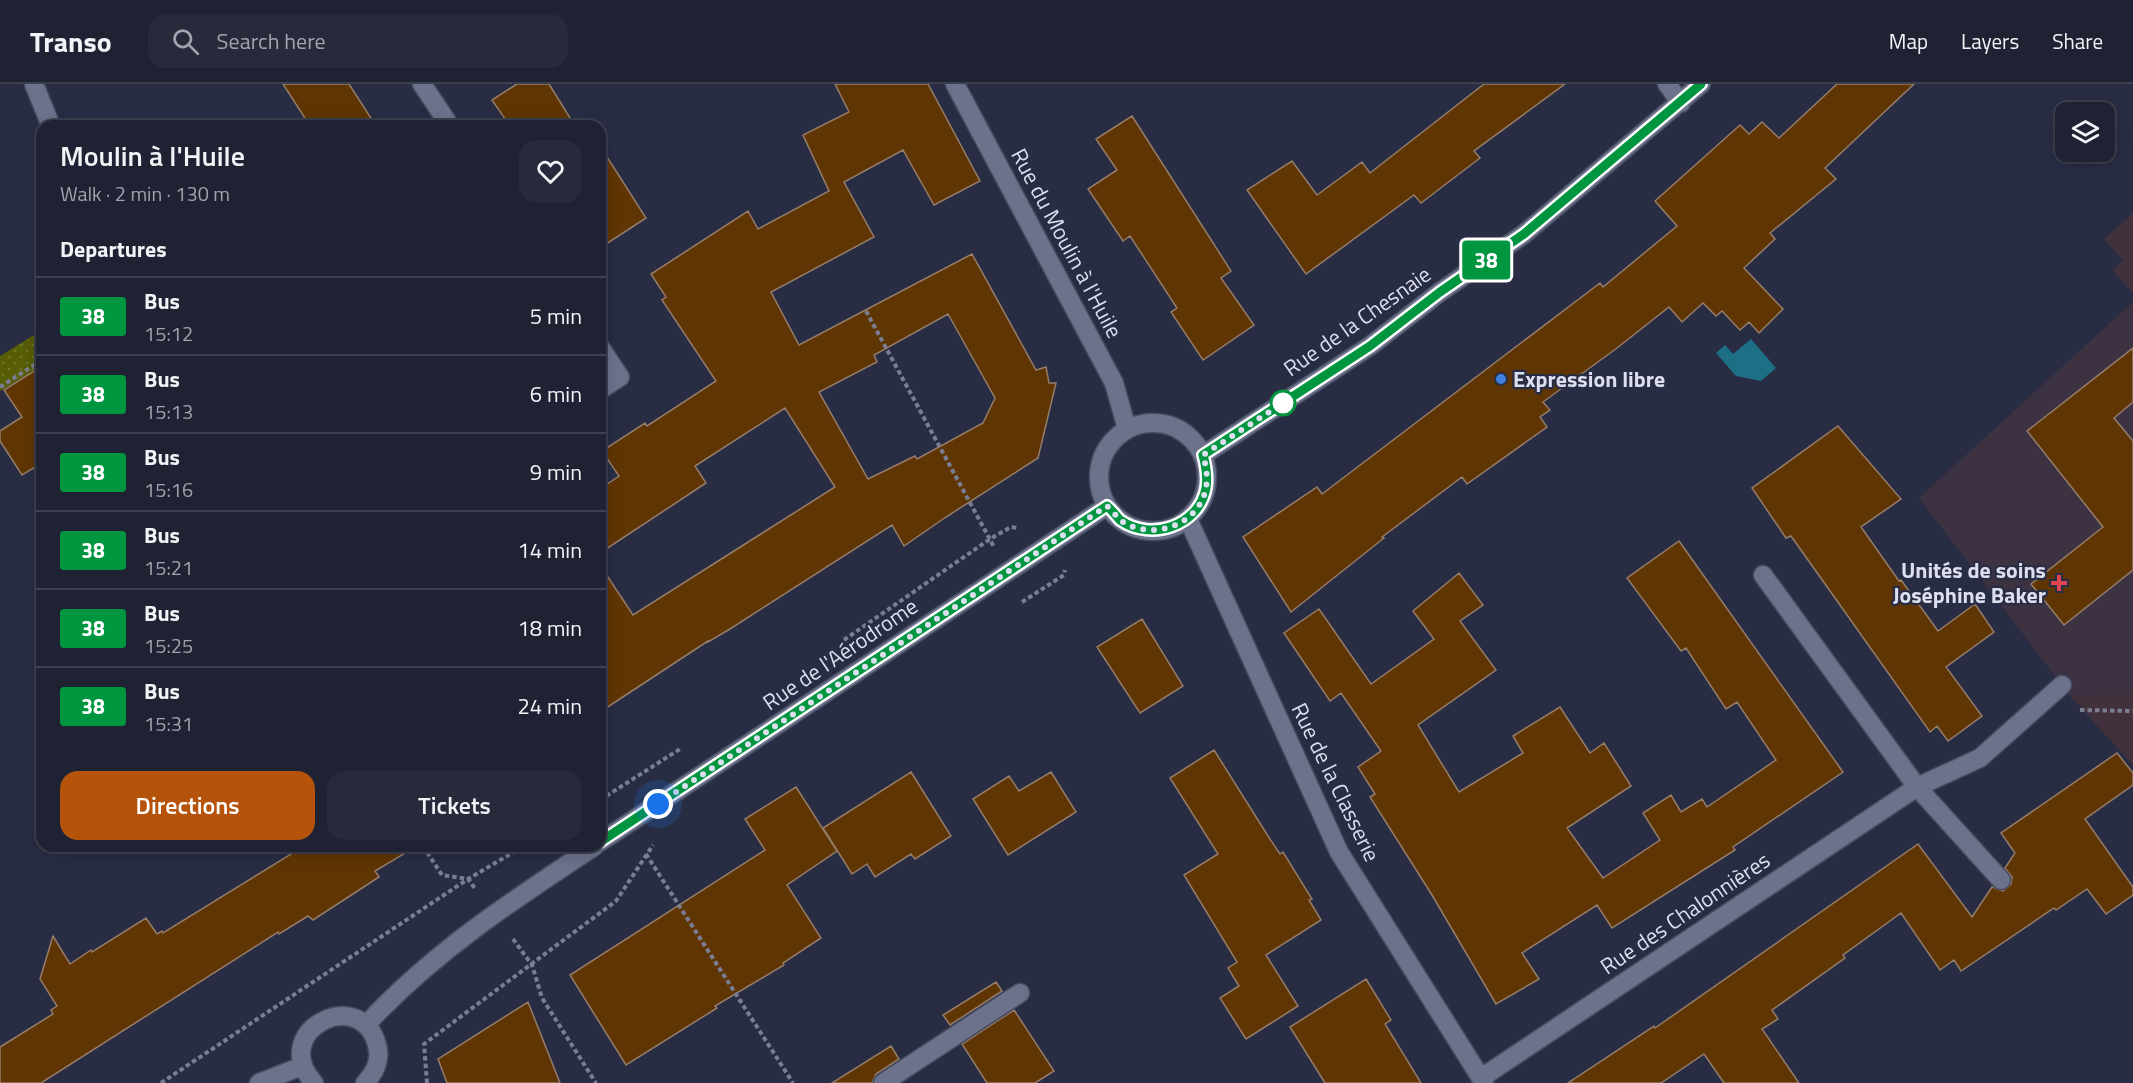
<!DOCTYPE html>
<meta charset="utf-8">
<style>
:root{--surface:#1f2233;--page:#272a3b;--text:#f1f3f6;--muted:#a1a4ac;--line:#3c3f4e;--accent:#b45309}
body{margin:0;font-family:"Titillium Web",sans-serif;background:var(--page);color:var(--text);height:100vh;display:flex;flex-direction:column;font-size:22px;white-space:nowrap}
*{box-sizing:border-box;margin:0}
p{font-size:20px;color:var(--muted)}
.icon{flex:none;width:33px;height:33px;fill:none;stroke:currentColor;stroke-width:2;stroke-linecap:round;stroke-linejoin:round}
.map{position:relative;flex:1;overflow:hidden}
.sheet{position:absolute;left:36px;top:36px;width:570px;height:732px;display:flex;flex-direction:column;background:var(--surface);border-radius:18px;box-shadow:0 3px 15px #0003,0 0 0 2px var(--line)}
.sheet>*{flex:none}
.badge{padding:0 12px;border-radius:4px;font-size:21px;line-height:39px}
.tools{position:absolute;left:2055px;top:18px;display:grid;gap:12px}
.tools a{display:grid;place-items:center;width:60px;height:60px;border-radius:12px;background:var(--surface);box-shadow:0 3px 15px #0003,0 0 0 2px var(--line);font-size:30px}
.you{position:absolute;width:30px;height:30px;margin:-15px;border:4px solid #fff;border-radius:50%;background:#1a73e8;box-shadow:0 0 0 9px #1a73e833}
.map>.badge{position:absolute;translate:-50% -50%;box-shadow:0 0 0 3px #fff}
h2{padding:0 24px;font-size:22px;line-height:54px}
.round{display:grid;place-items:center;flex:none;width:63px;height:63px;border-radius:18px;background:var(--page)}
.summary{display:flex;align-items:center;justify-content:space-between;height:102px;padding:0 24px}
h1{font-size:28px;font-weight:600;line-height:45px}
.primary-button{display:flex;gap:12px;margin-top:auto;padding:12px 24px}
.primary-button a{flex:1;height:69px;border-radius:18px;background:var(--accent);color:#fff;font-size:24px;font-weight:600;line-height:69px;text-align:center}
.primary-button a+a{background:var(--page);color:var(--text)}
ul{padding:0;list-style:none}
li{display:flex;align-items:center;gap:18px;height:78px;padding:0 24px;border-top:2px solid var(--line)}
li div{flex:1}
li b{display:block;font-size:22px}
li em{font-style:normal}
li .badge{min-width:66px;font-weight:700;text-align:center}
header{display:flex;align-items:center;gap:36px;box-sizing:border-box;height:84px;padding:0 30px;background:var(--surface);border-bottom:2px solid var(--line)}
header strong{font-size:28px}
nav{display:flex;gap:33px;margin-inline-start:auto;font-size:21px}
.search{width:420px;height:54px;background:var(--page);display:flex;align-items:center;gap:15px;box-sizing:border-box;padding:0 21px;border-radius:18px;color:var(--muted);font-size:22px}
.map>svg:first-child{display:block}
</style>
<header>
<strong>Transo</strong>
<div class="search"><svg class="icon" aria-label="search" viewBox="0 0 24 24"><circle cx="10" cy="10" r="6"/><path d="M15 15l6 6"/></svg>Search here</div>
<nav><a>Map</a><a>Layers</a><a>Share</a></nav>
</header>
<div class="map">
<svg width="2133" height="999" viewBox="0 0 2133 999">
<defs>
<pattern id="grass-dots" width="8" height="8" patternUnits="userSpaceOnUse" patternTransform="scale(1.5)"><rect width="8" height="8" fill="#575e05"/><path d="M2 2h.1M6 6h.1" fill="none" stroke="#6f752a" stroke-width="1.8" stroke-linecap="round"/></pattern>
</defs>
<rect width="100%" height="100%" fill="#292d44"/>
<path fill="#40313d" d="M2133,129V209L2112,186L2123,176L2104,155Z
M2133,604V681L2071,613L2127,609Z"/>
<path fill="#3c3242" d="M2133,218V604L2127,609L2071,613L1919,414Z"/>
<path fill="url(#grass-dots)" d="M42,246V282L0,307V272Z"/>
<path fill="#1e6e86" d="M1751,255L1776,284L1761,297L1736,292L1716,269L1725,261L1733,270Z"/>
<path fill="#603504" stroke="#957d69" stroke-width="1.5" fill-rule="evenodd" d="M283,0H349L376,42H310Z
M517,0H549L575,42H510L492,16Z
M835,0H928L980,97L934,121L903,66L844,98L874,153L771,208L799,261L972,170L1036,286L1046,283L1049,299H1056L1038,374L946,433L904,462L892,441L730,545L708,558V557L600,628V481L633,531L835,403L785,324L695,382L706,399L600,469V405L619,392L602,367L645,339L647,342L716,297L662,216L666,213L651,190L748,127L758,145L829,107L803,51L849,28ZM948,230L995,314L983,339L917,375L915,372L868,395L819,308L877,278L874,271Z
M1484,0H1565L1474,67L1480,74L1421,119L1414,111L1306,190L1247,106L1292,77L1317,111L1362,78L1370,89Z
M1837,0H1914L1825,84L1836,95L1770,149L1775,155L1744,184L1783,225L1759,249L1749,238L1740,246L1722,227L1716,232L1703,219L1682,238L1669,223L1617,264L1543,318L1550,326L1540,333L1547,343L1467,400L1462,393L1382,453L1384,454L1291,528L1243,453L1317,403L1322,410L1600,199L1603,203L1677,142L1655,117L1740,41L1749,50L1762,38L1779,54Z
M1132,32L1231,187L1221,194L1254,241L1203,276L1171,228L1177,224L1130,152L1123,157L1088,105L1117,86L1096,55Z
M600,62L646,134L600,164Z
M2133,264V318L2114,334L2133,357V486L2064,541L2031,500L2103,443L2027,347Z
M42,282V379L22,391L0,357V347L22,333L4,306Z
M1838,342L1901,415L1861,443L1899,497L1901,496L1938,547L1975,520L1994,548L1946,583L1982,632L1948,657L1937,642L1930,648L1791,452L1786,454L1752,404Z
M1679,457L1843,688L1733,763L1735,766L1612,844L1597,821L1522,869L1539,895L1496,920L1432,811L1370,713L1375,710L1358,683L1381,667L1341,609L1330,617L1284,549L1319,525L1371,600L1434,555L1413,527L1459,489L1483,521L1460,537L1496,586L1418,641L1459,708L1523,669L1513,652L1560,623L1590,669L1604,659L1631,702L1567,744L1603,794L1660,756L1643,729L1671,711L1681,728L1702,715L1707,723L1776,676L1737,618L1726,625L1686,564L1681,567L1627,494Z
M1142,535L1183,602L1140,629L1097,563Z
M1214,666L1268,752L1280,770L1283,768L1312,815L1309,816L1321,836L1266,871L1298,922L1246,955L1220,914L1239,902L1228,884L1237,878L1184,791L1218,770L1170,694Z
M2117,669L2133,689V701L2085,735L2133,803V811L2106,830L2087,805L2056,826L2054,824L1961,887L1954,876L1940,886L1901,829L1843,871L1845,874L1772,926L1778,935L1762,945L1799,999H1724L1704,970L1661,999H1568L1654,942L1655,944L1918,760L1972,833L1992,803L2003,807L2011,800L2012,793L2005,784L2015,769L2001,749Z
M911,688L951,752L915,775L911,770L875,793L867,780L852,790L823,744Z
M1051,688L1076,728L1008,771L973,715L1009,692L1019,707Z
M796,703L837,767L787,801L821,854L783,879L784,881L715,922L717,924L626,981L570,891L765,766L745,735Z
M304,762H417L375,787L379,793L313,836L308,832L279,850L278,848L41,999H0V963L53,930L51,926L57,922L40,895L53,852L70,880L91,866L92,868L146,834L157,850L162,847L163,849Z
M1366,895L1391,936L1385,940L1421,999H1325L1290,943Z
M996,898L1002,907L950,941L943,931Z
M528,918L560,999H447L438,975Z
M1014,926L1054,987L1035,999H987L962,960Z
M891,962L899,975L876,990L872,999H832Z"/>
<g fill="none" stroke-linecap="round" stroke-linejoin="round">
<defs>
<path id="minor" d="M34,0L51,42
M422,0L450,42
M955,0L1114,299L1127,345
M1667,0L1681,19
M600,263L620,293L600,306
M1099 393a54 54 0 1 1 108 0a54 54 0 1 1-108 0Z
M1203,371L1370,262L1440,208L1524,150L1701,0
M1188,435L1339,768L1484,999
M600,758L1107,422
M2001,796L1917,703L1980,674L2062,601
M366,941C432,869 513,816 595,762
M1481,994L1917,703L1763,491
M259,999L302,982
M314,999C267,947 361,900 377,961C381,975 375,989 365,999
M883,999L1020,909"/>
</defs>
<use href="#minor" stroke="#464a5d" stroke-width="21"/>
<path stroke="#7a7e92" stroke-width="4" stroke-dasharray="4.5 3" stroke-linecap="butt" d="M866,227L994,463
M0,303L42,276
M1022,518L1064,491L1065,486
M844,556L990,455L1011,443L1018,444
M2080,626L2133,627
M600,716L680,665
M423,762L442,791L468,795L476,806
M646,770L793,999
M513,855L532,881L542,914L596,999
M161,999L468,795L524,762
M427,999L424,960L616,817L653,761"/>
<use href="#minor" stroke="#6c728c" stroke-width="18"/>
</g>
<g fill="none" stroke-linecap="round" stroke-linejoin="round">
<defs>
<path id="line" d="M600,758L1107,422C1112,426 1116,432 1120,436C1151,458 1199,442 1206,404C1208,392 1206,382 1203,371L1370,262L1440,208L1524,150L1701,0"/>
</defs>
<use href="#line" stroke="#fff" stroke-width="14"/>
<use href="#line" stroke="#009640" stroke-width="9"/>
<path stroke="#dbdfee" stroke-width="6" stroke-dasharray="0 10.8" d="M658,720L1107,422C1112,426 1116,432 1120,436C1151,458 1199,442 1206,404C1208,392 1206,382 1203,371L1283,319"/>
</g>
<circle fill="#3f7fe0" stroke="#292d44" stroke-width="2" cx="1501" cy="295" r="6"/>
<circle fill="#fff" stroke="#009640" stroke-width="3" cx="1283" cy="319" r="12"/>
<path fill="#e0444e" stroke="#292d44" stroke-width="2" d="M2056 490h6v6h6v6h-6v6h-6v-6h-6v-6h6z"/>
<g text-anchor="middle" stroke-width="4.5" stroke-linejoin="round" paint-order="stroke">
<g font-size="22" fill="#dbdfee" stroke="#292d44">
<text transform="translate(1067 159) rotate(62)" y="8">Rue du Moulin à l'Huile</text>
<text transform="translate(1357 237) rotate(-35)" y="8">Rue de la Chesnaie</text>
<text transform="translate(840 570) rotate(-34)" y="8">Rue de l'Aérodrome</text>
<text transform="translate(1336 698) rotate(64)" y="8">Rue de la Classerie</text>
<text transform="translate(1685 829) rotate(-34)" y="8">Rue des Chalonnières</text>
</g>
<g font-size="22" font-weight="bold" fill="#dbdfee" stroke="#292d44" text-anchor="start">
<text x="1513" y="303">Expression libre</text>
<text x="2046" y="494" text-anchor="end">Unités de soins<tspan x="2046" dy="25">Joséphine Baker</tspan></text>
</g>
</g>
</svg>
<div class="tools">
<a><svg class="icon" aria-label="layers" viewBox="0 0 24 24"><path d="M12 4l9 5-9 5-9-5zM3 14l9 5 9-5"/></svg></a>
</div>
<div class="you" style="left:658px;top:720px"></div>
<b class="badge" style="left:1486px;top:176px;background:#009640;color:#fff">38</b>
<section class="sheet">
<div class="summary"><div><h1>Moulin à l'Huile</h1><p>Walk · 2 min · 130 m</p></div><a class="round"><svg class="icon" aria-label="heart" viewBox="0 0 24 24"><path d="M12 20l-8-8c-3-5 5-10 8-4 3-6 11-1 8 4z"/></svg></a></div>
<h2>Departures</h2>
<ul>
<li><span class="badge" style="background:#009640;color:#fff">38</span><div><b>Bus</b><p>15:12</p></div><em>5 min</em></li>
<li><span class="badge" style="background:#009640;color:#fff">38</span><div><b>Bus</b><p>15:13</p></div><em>6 min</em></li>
<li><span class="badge" style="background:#009640;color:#fff">38</span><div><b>Bus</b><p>15:16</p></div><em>9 min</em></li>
<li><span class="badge" style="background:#009640;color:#fff">38</span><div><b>Bus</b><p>15:21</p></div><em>14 min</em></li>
<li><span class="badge" style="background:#009640;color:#fff">38</span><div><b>Bus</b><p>15:25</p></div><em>18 min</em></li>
<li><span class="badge" style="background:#009640;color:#fff">38</span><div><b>Bus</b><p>15:31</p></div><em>24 min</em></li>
</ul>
<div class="primary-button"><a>Directions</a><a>Tickets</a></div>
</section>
</div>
